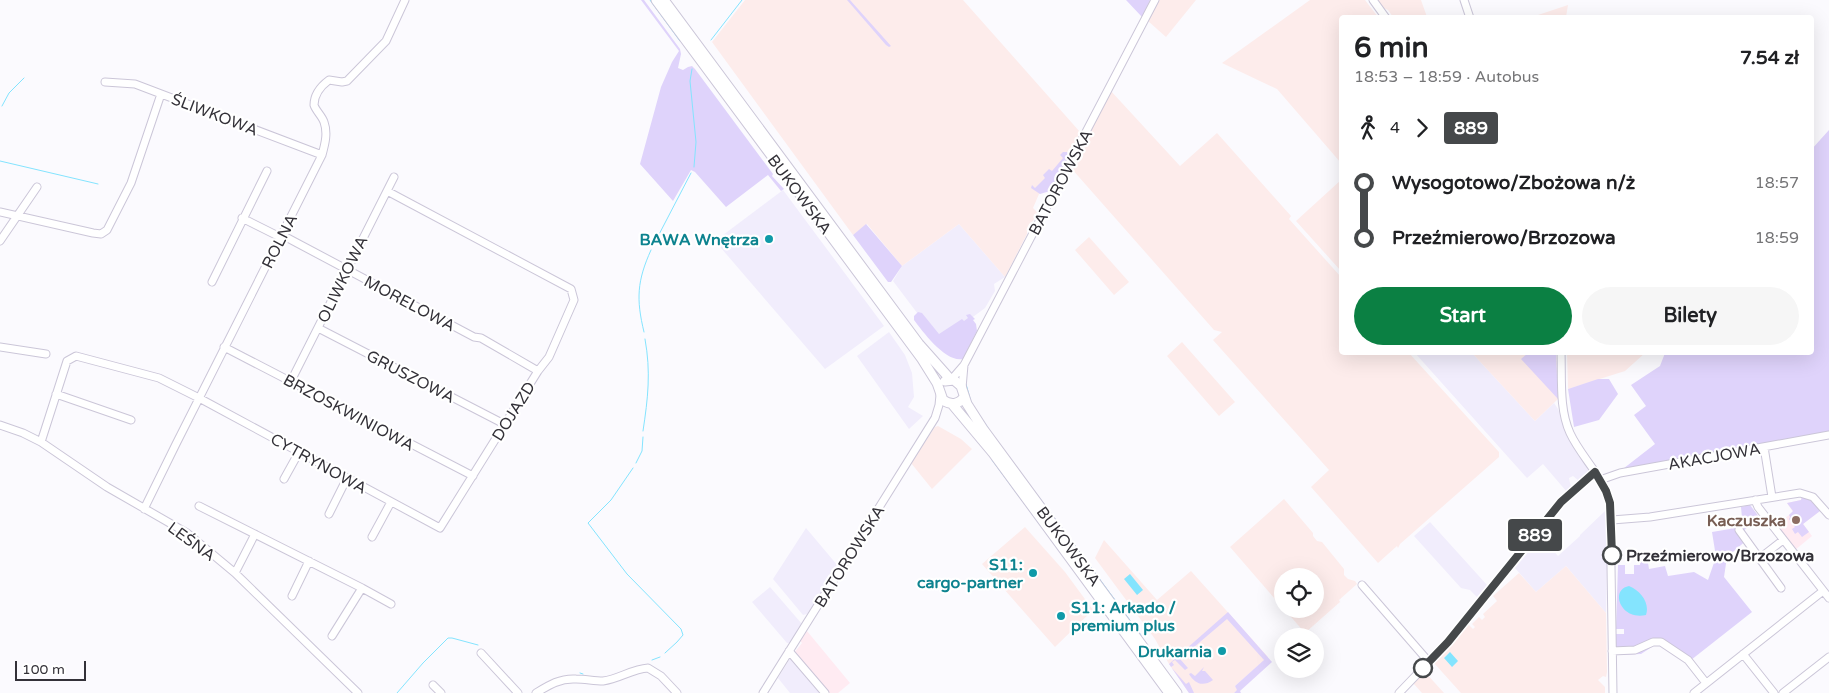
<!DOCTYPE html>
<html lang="pl">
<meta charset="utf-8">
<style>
:root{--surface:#fff;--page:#f6f6f6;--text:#202124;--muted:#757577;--accent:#0b8043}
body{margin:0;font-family:"Varela Round",sans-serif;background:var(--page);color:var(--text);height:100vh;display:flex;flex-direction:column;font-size:19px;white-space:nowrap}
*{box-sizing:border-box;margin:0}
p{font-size:16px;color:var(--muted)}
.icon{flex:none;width:28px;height:28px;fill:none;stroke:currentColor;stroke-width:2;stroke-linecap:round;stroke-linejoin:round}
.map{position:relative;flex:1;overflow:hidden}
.sheet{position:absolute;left:1339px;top:15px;width:475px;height:340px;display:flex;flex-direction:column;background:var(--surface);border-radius:5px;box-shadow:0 5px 20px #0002}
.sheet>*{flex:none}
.badge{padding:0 10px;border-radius:4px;font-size:18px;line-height:32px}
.controls{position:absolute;left:1274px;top:568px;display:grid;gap:10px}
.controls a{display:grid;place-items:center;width:50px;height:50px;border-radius:50%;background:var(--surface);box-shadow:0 5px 20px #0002;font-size:25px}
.scale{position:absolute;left:15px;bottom:12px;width:71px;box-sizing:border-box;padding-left:5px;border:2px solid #333138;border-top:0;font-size:14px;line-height:18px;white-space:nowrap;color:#333138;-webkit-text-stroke:4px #fff;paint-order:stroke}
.map>.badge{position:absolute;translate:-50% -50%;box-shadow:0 0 0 2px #fff}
.legs{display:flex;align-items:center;gap:8px;height:55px;padding:0 15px;font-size:16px}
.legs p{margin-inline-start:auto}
.headline{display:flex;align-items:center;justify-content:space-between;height:85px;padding:0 15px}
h1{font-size:28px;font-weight:700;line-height:38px}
.action{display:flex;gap:10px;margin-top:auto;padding:10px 15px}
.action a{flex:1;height:58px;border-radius:30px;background:var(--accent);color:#fff;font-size:20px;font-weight:700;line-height:58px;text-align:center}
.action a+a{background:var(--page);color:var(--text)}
ul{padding:0 15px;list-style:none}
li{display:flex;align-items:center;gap:18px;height:55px;font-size:19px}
li i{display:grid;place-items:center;width:8px;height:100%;margin:0 6px;background:currentColor}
li i::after{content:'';width:12px;height:12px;margin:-6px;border:4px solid;border-radius:50%;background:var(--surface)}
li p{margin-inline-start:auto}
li:first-child i{background:linear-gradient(#0000 50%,currentColor 0)}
li:last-child i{background:linear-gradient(currentColor 50%,#0000 0)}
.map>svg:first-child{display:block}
</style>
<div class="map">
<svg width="1829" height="693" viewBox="0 0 1829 693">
<rect width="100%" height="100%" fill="#fbfafe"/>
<path fill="#f1edfc" d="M783,190L884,326L825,369L715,241Z
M959,224L1005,277L994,284L995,291L985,308L939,342L893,281L902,266Z
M889,332L905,355L912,373L914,397L908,407L923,416L909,429L857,356Z
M1415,353H1472L1535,421L1554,403L1558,409L1567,435L1587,466L1588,471L1587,474L1579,481L1573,476L1569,478L1571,488L1567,492L1543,464L1527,478Z
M1608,510L1609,563L1607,564L1606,613L1566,566L1536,592L1515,568L1541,537L1558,556L1580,536V535L1605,511Z
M1430,522L1487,585L1477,597L1470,590L1461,588L1414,536Z
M806,528L838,566L807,614L803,615L773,579Z
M770,587L802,624L790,643H787L752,602Z
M791,657L821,693H790L778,678Z"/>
<path fill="#fdeceb" d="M745,0H963L1080,132L1072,148L1067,152L1069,154L1039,194L1033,208L1038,213L1029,227L1028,231H1027V234L1005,277L959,224L902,266L867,224L853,235L712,42Z
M1159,0H1196L1166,37L1148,21Z
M1310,0H1365L1378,17L1341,18V163L1277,89L1222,63Z
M1375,0H1421L1427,17H1393L1388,10L1379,6Z
M1568,5L1566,17H1532Z
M1110,90L1180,166L1217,133L1291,216L1289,219L1341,277V352L1409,353L1499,452V457L1400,544L1398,548L1397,546L1378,563L1311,487L1329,470L1213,340L1222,332L1214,330L1071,168Z
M1341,180V271L1296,221Z
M1089,237L1129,282L1114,295L1075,250Z
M1182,342L1235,402L1219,416L1167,356Z
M1472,353H1556L1558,399L1535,421Z
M1567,353H1645L1625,371L1568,389Z
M938,426L961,439L972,449L932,489L911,463L935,427Z
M1284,499L1313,533V536L1317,541L1322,542L1344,569V575L1348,579L1355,581L1357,584L1339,600L1340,602L1305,633L1284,609H1315V576H1282V607L1230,547Z
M1025,527L1065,572L1093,610L1055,647L982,564Z
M1104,540L1157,600L1191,571L1268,657L1235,686L1238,690L1234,693H1189L1169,664L1155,639L1095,558Z
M1566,566L1606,613L1607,672L1606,677L1603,676L1598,680L1605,687V693H1461L1434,663L1452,645L1468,624L1473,629L1475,627L1472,624L1479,617L1482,620L1485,617L1483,614L1497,601L1493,596L1519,573L1536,592Z
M1425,672L1444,693H1422L1413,683Z"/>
<path fill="#ffebf2" d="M1802,496L1820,511L1803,524L1812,536L1795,550L1776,525L1793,512L1787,503L1801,500Z
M807,631L850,683L838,693H828L794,653L802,643L800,641Z"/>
<path fill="#dfd3fb" d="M641,0H644L680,49L681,54L678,68L683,70L688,67L692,66L695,69L773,174L772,176L784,189L781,191L768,175L726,207L695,172L691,170L673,201L640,164L661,87L672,62L679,51Z
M847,0H850L891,46L889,47L886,45Z
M1126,0H1150L1142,17Z
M1829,130V431L1619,472L1655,444L1634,415L1646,406L1631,385L1660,366L1665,353L1811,352V150Z
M1063,152H1067L1070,155L1050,191L1040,194L1031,188L1032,185L1035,188L1045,178L1043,175L1049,169L1052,171L1063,158L1060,155Z
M866,224L902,266L891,282H888L853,235Z
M918,312L922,313L939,334L962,319L964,321L968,318L966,315L970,314L975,319L973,320L976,324L977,331L963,359C946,363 923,332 914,320V316Z
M1528,353H1556L1558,399L1521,359Z
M1598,379H1609L1618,394L1599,420L1574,427L1568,389Z
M1802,496L1815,503L1820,511L1803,524L1809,532L1802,537L1798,532L1795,534L1792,529L1795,527L1789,519L1790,517L1789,515L1793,511L1787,503L1801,500Z
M1750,505L1760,518L1743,531L1748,539L1727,557L1724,577L1752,612L1691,660L1661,641L1641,654L1616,655V634H1624V629H1616L1618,565H1625V574H1634V565H1640L1641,555L1647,556L1649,569L1665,566L1668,576L1694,572L1708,580L1716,557L1712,532L1730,529L1742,518L1741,507Z
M1228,612L1272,662L1240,691L1241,693H1234L1237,690L1235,686L1264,660L1227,619L1180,659L1188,668L1185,670L1175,660L1172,662L1174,665L1171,667L1186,684L1189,682L1194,693H1189L1169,664Z
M1204,667L1202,671H1205L1213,680C1203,687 1195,684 1189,674L1191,673L1195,676Z"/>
<path fill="#84e4fe" d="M1130,574L1143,590L1137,595L1124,579Z
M1629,586C1641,591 1650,603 1646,615C1621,621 1609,590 1629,586Z
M1450,652L1458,661L1452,667L1444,658Z"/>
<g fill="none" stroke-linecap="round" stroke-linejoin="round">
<path stroke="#84e4fe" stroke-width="1" d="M650,0L680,41
M711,40L742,0
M692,69L690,81L696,142L694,167
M2,106L9,93L24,78
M0,161L98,184
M654,244L691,173
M644,332C636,299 637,281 651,250
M966,384L971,402
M982,419L990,431
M643,431C648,398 651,372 645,339
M992,460L1078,576
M636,463L642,451L643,437
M633,468L611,500L588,523L627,574L681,629L683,635L677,642L665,653
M1038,496L1141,635
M652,660L660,657
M580,673L583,674
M397,693L423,663L448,638H452L478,645"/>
<defs>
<path id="minor" d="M1373,0L1386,18
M1464,0L1470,18
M105,82L135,84L322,155
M0,212L93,233L101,234L107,230L131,183L161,94
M242,218L280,237
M282,235L474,337L481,338L538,371
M0,241L37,187
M212,282L267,171
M318,328L504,424
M0,347L46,354
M224,347L473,476
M1561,352C1562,379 1559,409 1570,433C1581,457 1604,477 1610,503L1613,693
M951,380L964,365L1155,0
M291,381L394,177
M962,388L964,365
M56,394L131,420
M0,425L23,433L41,442L107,487L187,533L235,573L358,693
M41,442L67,361L76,356L159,378L199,398L440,528L538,371L549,357L574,300L571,289L387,191
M1764,447L1772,497
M284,479L299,452
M1600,480L1620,473L1829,435
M1755,500L1758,507L1829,598
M199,506L362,588L391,604
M144,509L176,444L322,155C325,144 328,133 324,122C322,116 316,111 314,105C314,95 321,86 329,80L342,82L347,81L386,41L405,0
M329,514L347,478
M1612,520L1650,517L1800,493L1813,497L1829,515
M1739,530L1781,588
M372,537L391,502
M1760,558L1783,540
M235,573L255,534
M1362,585L1429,662
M292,596L309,561
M332,636L362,588
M789,651L825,693
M1612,651L1635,650L1653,642H1661L1688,660L1706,683
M481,653L518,693
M1743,654L1774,693
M433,685L441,693
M536,693C549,685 560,678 576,679C585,679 594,681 603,681C619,679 632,669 648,668L661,676L677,693
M763,693L935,418L939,405L940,395
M1399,693L1448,642L1561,502L1595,472
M1694,693L1823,591
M1783,693L1829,657"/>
<path id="major" d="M656,0L922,359L937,383L943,400C950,405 959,405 964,397
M664,0L919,344L951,380
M945,381L954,380L961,386L967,404L983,429L1177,693
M952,404L993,453L1169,693"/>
</defs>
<use href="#minor" stroke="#cbc6d8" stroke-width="9"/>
<use href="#major" stroke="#cbc6d8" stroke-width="11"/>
<use href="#minor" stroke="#fff" stroke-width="7"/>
<use href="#major" stroke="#fff" stroke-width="9"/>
</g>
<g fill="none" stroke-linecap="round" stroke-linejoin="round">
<defs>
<path id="line-1" d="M1423,668L1448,642L1561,502L1595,472L1606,491L1610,503L1612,555"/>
</defs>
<use href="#line-1" stroke="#fff" stroke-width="11"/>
<use href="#line-1" stroke="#45484a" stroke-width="8"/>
</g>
<g fill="#0f9aa8" stroke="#fff" stroke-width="2">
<circle cx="769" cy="239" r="5"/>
<circle cx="1033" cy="573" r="5"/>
<circle cx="1061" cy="616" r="5"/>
<circle cx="1222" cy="651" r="5"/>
</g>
<circle fill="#8d6e63" stroke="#fff" stroke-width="2" cx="1796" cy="520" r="5"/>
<g fill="#fff" stroke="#45484a" stroke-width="2.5">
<circle cx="1612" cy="555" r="9"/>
<circle cx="1423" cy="668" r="9"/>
</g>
<g text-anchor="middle" stroke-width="4.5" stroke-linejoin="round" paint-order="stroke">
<g font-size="16" fill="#333138" stroke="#fff">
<text transform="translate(215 114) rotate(21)" y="6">ŚLIWKOWA</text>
<text transform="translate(1060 182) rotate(-62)" y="6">BATOROWSKA</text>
<text transform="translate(800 194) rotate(53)" y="6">BUKOWSKA</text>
<text transform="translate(279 241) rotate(-63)" y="6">ROLNA</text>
<text transform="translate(342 279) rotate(-64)" y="6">OLIWKOWA</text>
<text transform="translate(410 303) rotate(28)" y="6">MORELOWA</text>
<text transform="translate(411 376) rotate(27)" y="6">GRUSZOWA</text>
<text transform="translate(513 411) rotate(-58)" y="6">DOJAZD</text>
<text transform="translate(349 412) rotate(28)" y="6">BRZOSKWINIOWA</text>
<text transform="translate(1714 456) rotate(-10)" y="6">AKACJOWA</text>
<text transform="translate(319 463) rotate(29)" y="6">CYTRYNOWA</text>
<text transform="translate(192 541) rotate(36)" y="6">LEŚNA</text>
<text transform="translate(1069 546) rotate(53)" y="6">BUKOWSKA</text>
<text transform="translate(849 556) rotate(-58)" y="6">BATOROWSKA</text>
</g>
<g font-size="16" font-weight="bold" fill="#0d838f" stroke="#fff" text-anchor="end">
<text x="759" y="245">BAWA Wnętrza</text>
<text x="1023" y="570">S11:<tspan x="1023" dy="18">cargo-partner</tspan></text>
<text x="1071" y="613" text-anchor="start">S11: Arkado /<tspan x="1071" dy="18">premium plus</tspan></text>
<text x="1212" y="657">Drukarnia</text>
</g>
<g font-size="16" font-weight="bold" fill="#785e54" stroke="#fff" text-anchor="end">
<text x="1786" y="526">Kaczuszka</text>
</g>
<g font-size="16" font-weight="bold" fill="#333138" stroke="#fff" text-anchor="start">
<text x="1626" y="561">Przeźmierowo/Brzozowa</text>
</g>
</g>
</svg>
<div class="controls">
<a><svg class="icon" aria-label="locate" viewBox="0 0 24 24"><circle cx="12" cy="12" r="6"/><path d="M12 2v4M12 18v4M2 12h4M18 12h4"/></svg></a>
<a><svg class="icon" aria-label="layers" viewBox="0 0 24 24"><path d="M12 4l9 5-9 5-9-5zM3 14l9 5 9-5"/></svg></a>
</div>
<div class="scale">100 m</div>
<b class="badge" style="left:1535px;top:535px;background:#45484a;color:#fff">889</b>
<section class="sheet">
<div class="headline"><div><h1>6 min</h1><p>18:53 – 18:59 · Autobus</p></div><b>7.54 zł</b></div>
<div class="legs"><svg class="icon" aria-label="walk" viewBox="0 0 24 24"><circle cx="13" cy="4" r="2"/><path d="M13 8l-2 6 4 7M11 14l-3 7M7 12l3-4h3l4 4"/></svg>4<svg class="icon" aria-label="forward" viewBox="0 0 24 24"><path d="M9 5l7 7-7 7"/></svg><b class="badge" style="background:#45484a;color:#fff">889</b></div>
<ul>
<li><i style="color:#45484a"></i><b>Wysogotowo/Zbożowa n/ż</b><p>18:57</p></li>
<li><i style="color:#45484a"></i><b>Przeźmierowo/Brzozowa</b><p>18:59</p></li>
</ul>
<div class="action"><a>Start</a><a>Bilety</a></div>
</section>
</div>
